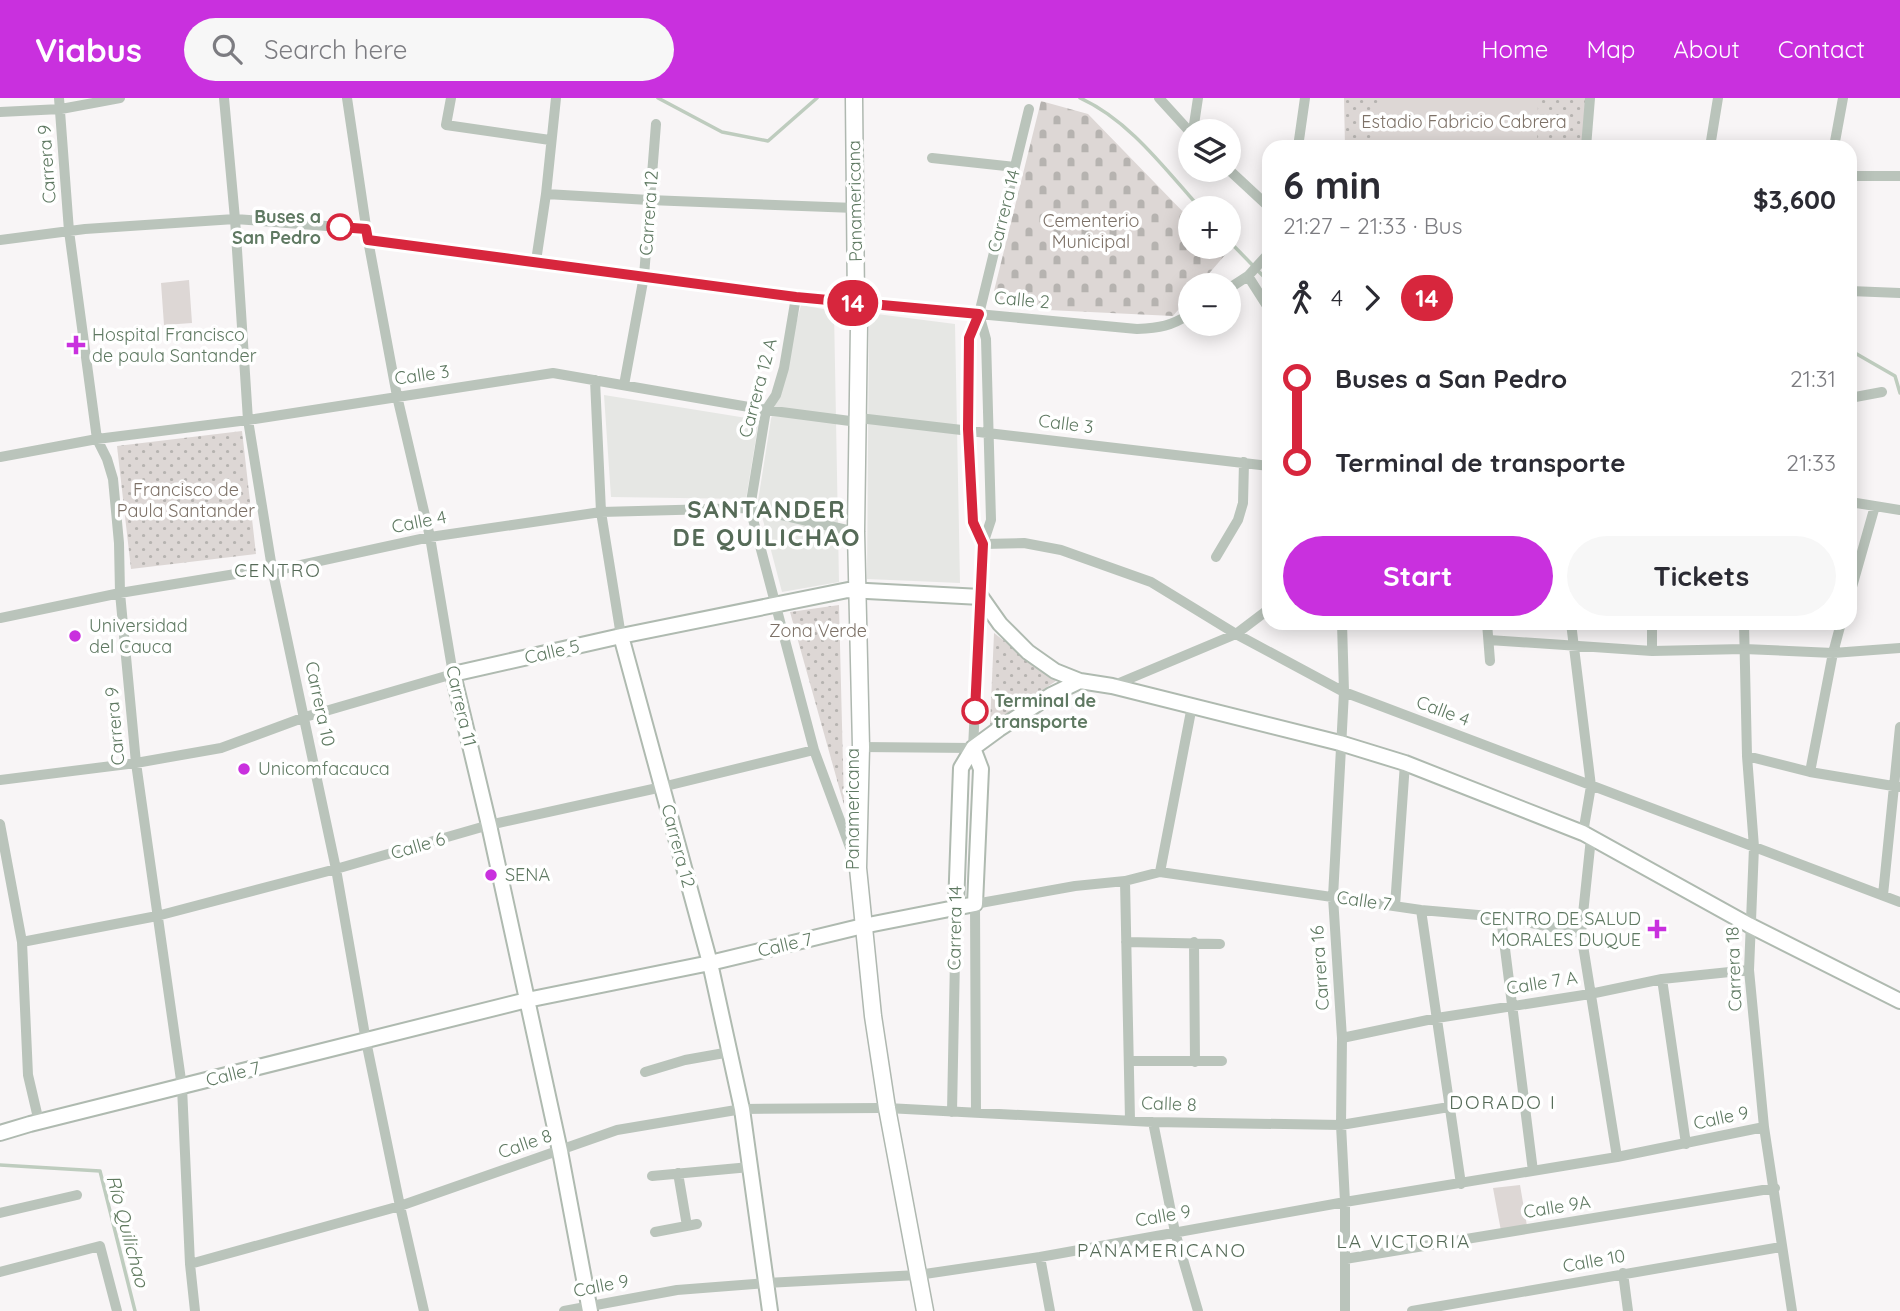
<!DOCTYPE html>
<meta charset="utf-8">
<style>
:root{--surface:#fff;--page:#f7f7f7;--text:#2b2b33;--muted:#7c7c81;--accent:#c930de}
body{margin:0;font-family:Quicksand,sans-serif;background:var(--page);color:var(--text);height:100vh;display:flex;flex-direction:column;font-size:26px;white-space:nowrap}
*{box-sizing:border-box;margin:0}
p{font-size:23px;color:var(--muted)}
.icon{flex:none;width:38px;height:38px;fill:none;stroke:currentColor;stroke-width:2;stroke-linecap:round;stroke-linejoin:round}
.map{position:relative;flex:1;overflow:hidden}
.panel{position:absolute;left:1262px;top:42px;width:595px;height:490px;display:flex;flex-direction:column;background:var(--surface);border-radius:21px;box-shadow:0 4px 18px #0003}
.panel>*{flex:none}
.badge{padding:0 14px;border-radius:23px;font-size:24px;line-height:46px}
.fabs{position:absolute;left:1178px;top:21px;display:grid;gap:14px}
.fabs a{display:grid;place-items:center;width:63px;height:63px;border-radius:50%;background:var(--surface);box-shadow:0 4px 18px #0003;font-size:35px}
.map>.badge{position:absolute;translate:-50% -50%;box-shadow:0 0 0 4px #fff}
.legs{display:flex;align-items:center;gap:10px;height:77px;padding:0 21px;font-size:23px}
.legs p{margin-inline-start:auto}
.overview{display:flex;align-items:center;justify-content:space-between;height:119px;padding:0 21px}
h1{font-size:38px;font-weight:700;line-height:52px}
.primary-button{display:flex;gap:14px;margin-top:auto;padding:14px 21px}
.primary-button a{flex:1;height:80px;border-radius:42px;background:var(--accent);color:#fff;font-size:28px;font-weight:700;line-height:80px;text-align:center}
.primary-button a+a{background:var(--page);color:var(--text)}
ul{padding:0 21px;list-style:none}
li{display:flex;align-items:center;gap:24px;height:84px;font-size:26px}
li i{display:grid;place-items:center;width:10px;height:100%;margin:0 9px;background:currentColor}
li i::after{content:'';width:18px;height:18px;margin:-9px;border:5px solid;border-radius:50%;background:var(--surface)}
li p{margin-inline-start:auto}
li:first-child i{background:linear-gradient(#0000 50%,currentColor 0)}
li:last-child i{background:linear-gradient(currentColor 50%,#0000 0)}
header{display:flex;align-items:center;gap:42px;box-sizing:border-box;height:98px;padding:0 35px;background:var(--accent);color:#fff}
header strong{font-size:33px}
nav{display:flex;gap:38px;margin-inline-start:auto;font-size:24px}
.search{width:490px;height:63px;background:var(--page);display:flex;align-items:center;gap:18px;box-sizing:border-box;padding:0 24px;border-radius:38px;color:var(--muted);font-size:26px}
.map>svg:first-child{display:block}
</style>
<header>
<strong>Viabus</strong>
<div class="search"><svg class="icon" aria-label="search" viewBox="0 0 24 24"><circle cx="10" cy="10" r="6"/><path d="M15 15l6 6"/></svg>Search here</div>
<nav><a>Home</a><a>Map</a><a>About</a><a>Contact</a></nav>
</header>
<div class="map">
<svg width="1900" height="1213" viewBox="0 0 1900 1213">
<defs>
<pattern id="cemetery-stones" width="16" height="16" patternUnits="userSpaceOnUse" patternTransform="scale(1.75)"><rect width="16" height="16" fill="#ddd7d5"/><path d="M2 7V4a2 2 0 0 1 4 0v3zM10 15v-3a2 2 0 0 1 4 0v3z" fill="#b6b3b0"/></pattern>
<pattern id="park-dots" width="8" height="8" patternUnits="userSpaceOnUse" patternTransform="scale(1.75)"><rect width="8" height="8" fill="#ddd7d5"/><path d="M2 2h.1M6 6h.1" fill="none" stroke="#b6b3b0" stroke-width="1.8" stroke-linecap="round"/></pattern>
</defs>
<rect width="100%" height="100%" fill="#f8f5f6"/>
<path fill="#e6e7e4" d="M801,207L834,213L839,484L782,494L758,403L771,321Z
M869,215L955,226L960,485L867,481Z
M604,297L759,322L746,401L611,399Z"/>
<path fill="url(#cemetery-stones)" d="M1041,3L1088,16L1190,121V149H1217L1225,157L1199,187H1190V198L1173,218L1048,212L1047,208L1003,205L994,193Z"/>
<path fill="url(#park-dots)" d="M1344,0H1587L1583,49H1345Z
M242,333L256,456L131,471L117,348Z
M839,507L844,707L790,514Z
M994,535L1056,583L990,627Z"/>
<path fill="#ddd7d5" d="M1379,0H1538L1537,49H1378Z
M189,182L192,225L164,227L161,185Z
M1520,1087L1527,1128L1501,1133L1493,1090Z"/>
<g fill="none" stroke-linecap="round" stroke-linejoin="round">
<path stroke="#beccbe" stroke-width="3.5" d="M658,0L722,34L768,43L817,0
M1080,0C1129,22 1165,71 1200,110
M1228,142L1269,184
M1850,257L1855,255L1895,278L1900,295
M0,1067L100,1073L135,1213"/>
<defs>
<path id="secondary" d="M621,538L710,865L742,1011L770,1213
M956,809L961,670L973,650L999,631L1051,597L1080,583
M0,1035L30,1026L527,902L710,865L863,828L975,806L981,671L973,650
M590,1213L560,1053L489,727L453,576L621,538L848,492L981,499L1000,526L1028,554L1055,573L1080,583L1112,588L1340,645L1405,665L1583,735L1749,827L1900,903"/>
<path id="primary" d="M854,0L856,206L859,227L856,434L861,649L858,770L873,918L887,1010L925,1213"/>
</defs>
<use href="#secondary" stroke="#afbab0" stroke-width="18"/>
<use href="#primary" stroke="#afb8b0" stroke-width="19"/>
<path stroke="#bac4bb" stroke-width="10" d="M59,0L69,133L97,341L107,361L113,381L119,445L120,495L136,665L182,989L190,1166L195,1213
M224,0L235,121L248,322L272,470L336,771L366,943L400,1108L424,1213
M451,0L446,27L550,42
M1159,0L1190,34
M0,14L61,11L120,0
M1193,33L1198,0
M1298,49L1305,0
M1586,49L1590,0
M1710,49L1718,0
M1834,49L1843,0
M932,60L1015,69
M1228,71L1269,109
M1850,78H1900
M546,96L649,102L855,110
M0,142L85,131L235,121L366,131
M368,142L796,199L1137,231C1160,230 1171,228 1190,216
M536,163L546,96L556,0
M1248,178L1269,211
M1228,191L1248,178L1269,155
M1850,193L1900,195
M796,199L784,270L776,297L766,312L750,410L814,652L851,752
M595,282L601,414L621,538
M624,287L644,178L656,26
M1850,300L1882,294
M859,320L1269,368
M0,359L97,341L248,322L553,275L766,312L850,323
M1850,404L1900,412
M983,446L1024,445L1061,452L1151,484L1236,536L1344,594L1900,804
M983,446L973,424L968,331L969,240L979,216L1029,11
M1216,459L1238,422L1243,405L1244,364
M1850,496L1875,408
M0,520L120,495L272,470L278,472L430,439L601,414L750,410L847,432
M1342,525L1344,594L1333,799L1342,940L1341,1027L1345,1104V1213
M1487,525L1490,563
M1571,525L1591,688L1583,735
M1652,525V553
M1744,525L1747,658L1754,749L1749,872L1764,1029L1792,1213
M1489,542L1652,553L1744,551L1833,555L1900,550
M1112,588L1236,536L1269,511
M861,649L973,650L983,446L991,422L986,241L979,216
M1747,658L1810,674L1899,689
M1810,674L1833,555L1841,525
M0,682L136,665L221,650L305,619L453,576L430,439L397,298L368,142L347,0
M0,726L22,844L28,977L39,1024
M1591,740L1581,835L1617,1059
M1160,774L1192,608
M1125,783L1130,1022
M1883,797L1900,629
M1395,808L1405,665
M1421,812L1461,1086
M1501,819L1533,1073
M22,844L157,818L336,771L489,727L662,689L814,652
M1126,844L1220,846
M1194,844L1195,964
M1662,881L1686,1046
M1342,940L1437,920L1590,896L1662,881L1749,872
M1130,963H1222
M645,974L685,962L730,954
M887,1010L1153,1024L1341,1027L1449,1009
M952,1014L956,809
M976,1015L975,806L1075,788L1125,783L1160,774L1421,812L1501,819L1581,835
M1153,1024L1175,1134L1198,1213
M678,1075L687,1128
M652,1078L750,1069
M0,1115L77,1097
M655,1134L697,1126
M1040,1159L1050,1213
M1345,1161L1775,1090
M190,1166L400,1108L617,1032L742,1011L880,1010
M0,1174L100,1148L117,1213
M1623,1175L1628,1213
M564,1213L677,1192L766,1185L918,1177L1040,1159L1345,1104L1617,1059L1764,1029
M1412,1213L1781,1149"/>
<use href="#secondary" stroke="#fff" stroke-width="14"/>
<use href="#primary" stroke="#fff" stroke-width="16"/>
</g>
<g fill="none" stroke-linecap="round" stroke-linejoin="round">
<defs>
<path id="line-1" d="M340,129L366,131L368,142L796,199L979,216L969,240L968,331L973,424L983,446L975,613"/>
</defs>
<use href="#line-1" stroke="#fff" stroke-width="16"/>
<use href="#line-1" stroke="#d7263d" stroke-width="10"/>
</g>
<g fill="#fff" stroke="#d7263d" stroke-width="3.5">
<circle cx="340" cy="129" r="12"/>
<circle cx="975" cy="613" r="12"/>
</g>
<g fill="#c930de" stroke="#fff" stroke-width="2.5">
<path d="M72.5 236.5h7v7h7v7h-7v7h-7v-7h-7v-7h7z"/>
<circle cx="75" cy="538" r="7"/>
<circle cx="244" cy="671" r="7"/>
<circle cx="491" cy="777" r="7"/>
<path d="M1653.5 820.5h7v7h7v7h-7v7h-7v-7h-7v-7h7z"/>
</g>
<g text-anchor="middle" stroke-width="7" stroke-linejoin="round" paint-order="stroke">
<g font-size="18" fill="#7d7167" stroke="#fff">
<text x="1464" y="30">Estadio Fabricio Cabrera</text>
<text x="1091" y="129">Cementerio<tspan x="1091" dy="21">Municipal</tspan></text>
<text x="186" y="398">Francisco de<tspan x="186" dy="21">Paula Santander</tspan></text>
<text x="818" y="539">Zona Verde</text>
</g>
<g font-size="18" fill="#5f7962" stroke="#fff">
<text transform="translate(47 66) rotate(-94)" y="6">Carrera 9</text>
<text transform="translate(855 103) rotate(-91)" y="6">Panamericana</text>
<text transform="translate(1004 113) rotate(-76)" y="6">Carrera 14</text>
<text transform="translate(649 115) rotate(-86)" y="6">Carrera 12</text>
<text transform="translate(1022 202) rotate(5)" y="6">Calle 2</text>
<text transform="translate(422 277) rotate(-8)" y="6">Calle 3</text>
<text transform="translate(758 290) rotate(-75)" y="6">Carrera 12 A</text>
<text transform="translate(1066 326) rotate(7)" y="6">Calle 3</text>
<text transform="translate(419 424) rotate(-11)" y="6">Calle 4</text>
<text transform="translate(552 554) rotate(-13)" y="6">Calle 5</text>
<text transform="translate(320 606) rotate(78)" y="6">Carrera 10</text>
<text transform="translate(461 608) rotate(77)" y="6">Carrera 11</text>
<text transform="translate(1443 613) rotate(21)" y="6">Calle 4</text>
<text transform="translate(115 628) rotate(-95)" y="6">Carrera 9</text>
<text transform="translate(853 711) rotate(-90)" y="6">Panamericana</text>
<text transform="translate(418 748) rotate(-16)" y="6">Calle 6</text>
<text transform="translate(678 748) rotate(75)" y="6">Carrera 12</text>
<text transform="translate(1364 803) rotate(8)" y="6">Calle 7</text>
<text transform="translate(955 830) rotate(-89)" y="6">Carrera 14</text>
<text transform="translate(785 847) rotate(-13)" y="6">Calle 7</text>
<text transform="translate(1320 870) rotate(-94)" y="6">Carrera 16</text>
<text transform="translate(1734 871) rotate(-92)" y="6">Carrera 18</text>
<text transform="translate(1542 885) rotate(-9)" y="6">Calle 7 A</text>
<text transform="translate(233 976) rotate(-14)" y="6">Calle 7</text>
<text transform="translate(1169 1006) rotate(2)" y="6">Calle 8</text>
<text transform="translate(1721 1020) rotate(-12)" y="6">Calle 9</text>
<text transform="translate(525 1046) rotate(-19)" y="6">Calle 8</text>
<text transform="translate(1557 1109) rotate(-9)" y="6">Calle 9A</text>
<text transform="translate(1163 1118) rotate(-10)" y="6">Calle 9</text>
<text transform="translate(1594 1163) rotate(-10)" y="6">Calle 10</text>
<text transform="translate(601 1188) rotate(-11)" y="6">Calle 9</text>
</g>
<g font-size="18" font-weight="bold" fill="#5f7962" stroke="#fff" text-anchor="end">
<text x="321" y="125">Buses a<tspan x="321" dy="21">San Pedro</tspan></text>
<text x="994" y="609" text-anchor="start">Terminal de<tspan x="994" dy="21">transporte</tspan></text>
</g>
<g font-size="18" fill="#5f7962" stroke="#fff" text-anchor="start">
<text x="92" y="243">Hospital Francisco<tspan x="92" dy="21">de paula Santander</tspan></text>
<text x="89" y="534">Universidad<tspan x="89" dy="21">del Cauca</tspan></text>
<text x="258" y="677">Unicomfacauca</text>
<text x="505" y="783">SENA</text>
<text x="1641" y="827" text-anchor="end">CENTRO DE SALUD<tspan x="1641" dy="21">MORALES DUQUE</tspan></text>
</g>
<g font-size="19" letter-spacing="2" fill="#566b58" stroke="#fff">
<text x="278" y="479">CENTRO</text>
<text x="1503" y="1011">DORADO I</text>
<text x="1404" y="1150">LA VICTORIA</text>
<text x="1162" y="1159">PANAMERICANO</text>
</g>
<g font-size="19" font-style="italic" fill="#607a5f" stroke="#fff">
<text transform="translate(128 1133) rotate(75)" y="7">Río Quilichao</text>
</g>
<g font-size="24" font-weight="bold" letter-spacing="2" fill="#566b58" stroke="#fff">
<text x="767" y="420">SANTANDER<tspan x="767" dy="28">DE QUILICHAO</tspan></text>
</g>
</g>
</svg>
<div class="fabs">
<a><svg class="icon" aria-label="layers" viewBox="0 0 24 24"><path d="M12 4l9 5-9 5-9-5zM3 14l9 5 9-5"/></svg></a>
<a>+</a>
<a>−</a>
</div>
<b class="badge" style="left:853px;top:205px;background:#d7263d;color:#fff">14</b>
<section class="panel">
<div class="overview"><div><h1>6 min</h1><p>21:27 – 21:33 · Bus</p></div><b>$3,600</b></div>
<div class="legs"><svg class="icon" aria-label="walk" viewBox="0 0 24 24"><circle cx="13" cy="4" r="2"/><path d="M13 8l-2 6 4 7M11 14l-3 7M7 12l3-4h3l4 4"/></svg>4<svg class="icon" aria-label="forward" viewBox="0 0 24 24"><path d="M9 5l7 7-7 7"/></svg><b class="badge" style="background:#d7263d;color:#fff">14</b></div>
<ul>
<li><i style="color:#d7263d"></i><b>Buses a San Pedro</b><p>21:31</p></li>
<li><i style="color:#d7263d"></i><b>Terminal de transporte</b><p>21:33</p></li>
</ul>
<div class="primary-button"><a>Start</a><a>Tickets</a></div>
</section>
</div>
